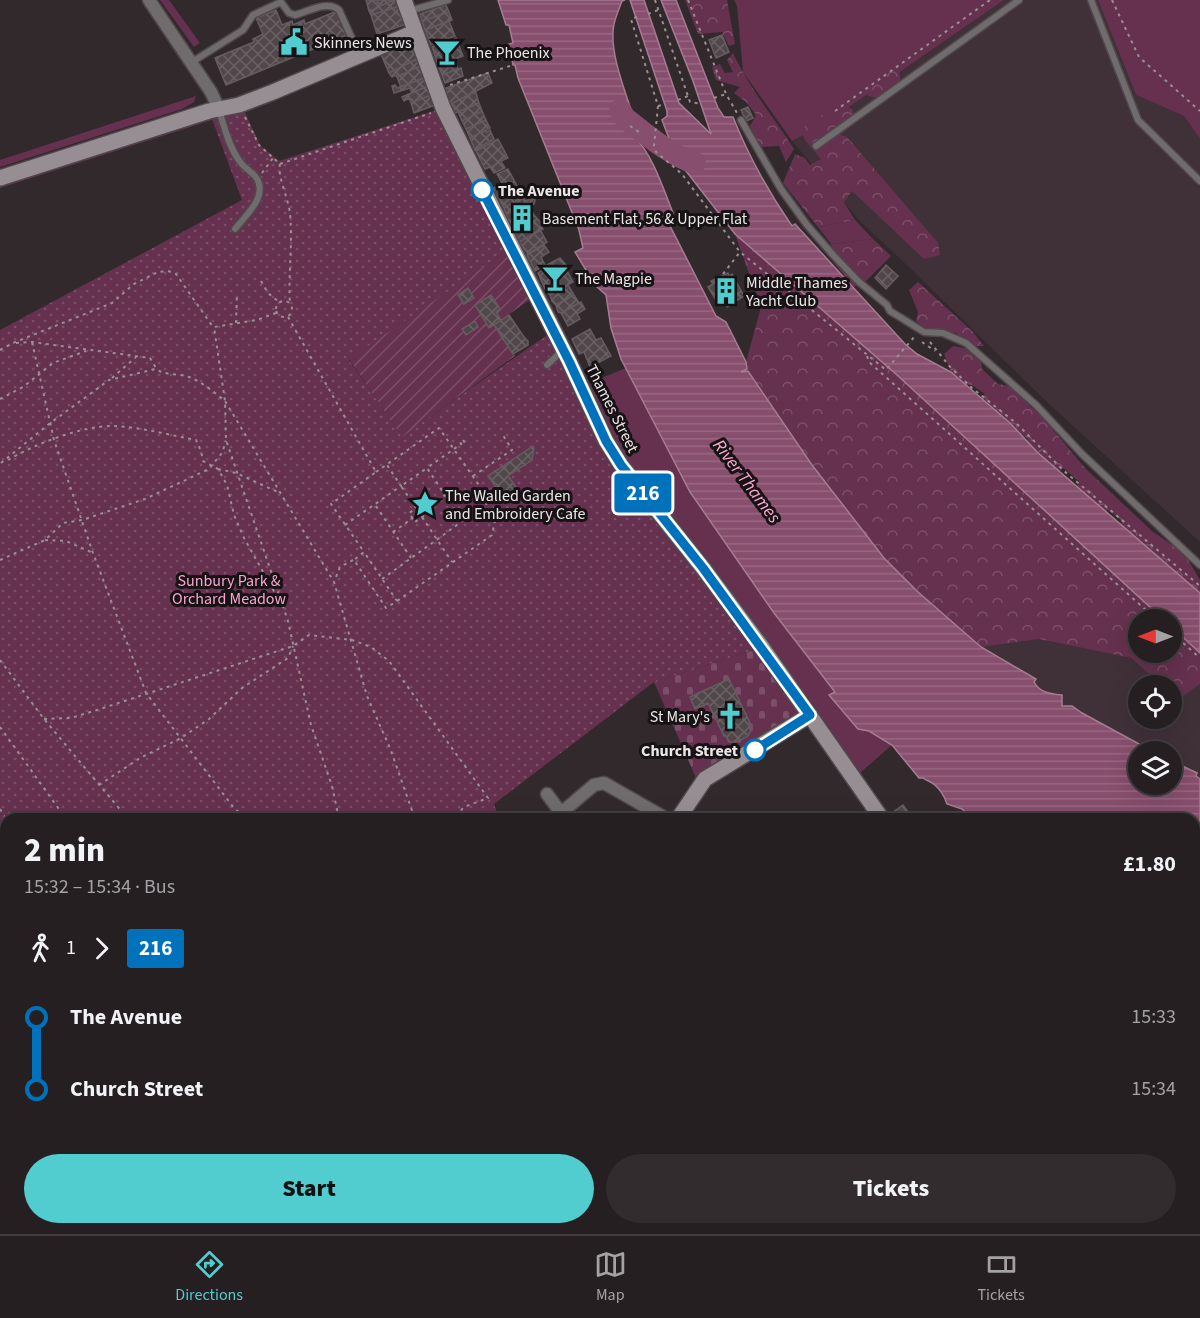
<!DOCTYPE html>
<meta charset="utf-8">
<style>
:root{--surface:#261f22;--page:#322c2f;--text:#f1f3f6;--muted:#a4a2a5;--line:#423d40;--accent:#52cdcf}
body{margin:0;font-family:"Source Sans 3",sans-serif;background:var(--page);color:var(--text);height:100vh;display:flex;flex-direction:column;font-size:22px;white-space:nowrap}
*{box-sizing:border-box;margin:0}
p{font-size:20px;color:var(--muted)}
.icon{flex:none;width:33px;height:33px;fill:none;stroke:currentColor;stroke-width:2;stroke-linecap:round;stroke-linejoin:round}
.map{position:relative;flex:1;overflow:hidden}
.panel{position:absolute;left:0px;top:813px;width:1200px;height:422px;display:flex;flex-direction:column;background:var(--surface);border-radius:18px 18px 0 0;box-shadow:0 6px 24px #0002,0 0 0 2px var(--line)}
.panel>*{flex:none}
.badge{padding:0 12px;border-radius:4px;font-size:21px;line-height:39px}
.needle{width:39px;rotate:270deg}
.buttons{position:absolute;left:1128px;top:609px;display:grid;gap:12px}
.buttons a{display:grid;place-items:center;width:54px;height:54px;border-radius:50%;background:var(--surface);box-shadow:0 6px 24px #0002,0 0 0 2px var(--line);font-size:30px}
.map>.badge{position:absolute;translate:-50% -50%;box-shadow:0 0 0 3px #fff}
.legs{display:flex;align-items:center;gap:9px;height:66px;padding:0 24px;font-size:20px}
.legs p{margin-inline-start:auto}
.summary{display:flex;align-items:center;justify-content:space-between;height:102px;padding:0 24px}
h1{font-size:33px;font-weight:800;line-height:45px}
.cta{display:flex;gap:12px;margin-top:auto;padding:12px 24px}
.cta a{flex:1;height:69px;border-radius:36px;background:var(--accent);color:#111;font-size:24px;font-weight:800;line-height:69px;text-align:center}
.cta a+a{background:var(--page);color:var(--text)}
ul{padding:0 24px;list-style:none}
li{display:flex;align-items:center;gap:21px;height:72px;font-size:22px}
li i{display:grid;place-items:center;width:9px;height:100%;margin:0 8px;background:currentColor}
li i::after{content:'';width:15px;height:15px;margin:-8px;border:4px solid;border-radius:50%;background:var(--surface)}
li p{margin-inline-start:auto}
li:first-child i{background:linear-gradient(#0000 50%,currentColor 0)}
li:last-child i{background:linear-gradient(currentColor 50%,#0000 0)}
.dock{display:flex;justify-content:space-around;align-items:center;height:84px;border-top:2px solid var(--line);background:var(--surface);font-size:16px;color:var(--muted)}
.dock a{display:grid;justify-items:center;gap:3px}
.dock .active{color:var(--accent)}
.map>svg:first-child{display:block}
</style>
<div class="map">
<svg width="1200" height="1234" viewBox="0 0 1200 1234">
<defs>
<pattern id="forest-crowns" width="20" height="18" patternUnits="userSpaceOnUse" patternTransform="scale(1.5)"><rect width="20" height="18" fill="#65314e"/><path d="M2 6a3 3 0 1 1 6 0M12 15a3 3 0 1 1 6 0" fill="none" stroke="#7b4f68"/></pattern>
<pattern id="cemetery-stones" width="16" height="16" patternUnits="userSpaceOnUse" patternTransform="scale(1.5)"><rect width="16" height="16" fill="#65314e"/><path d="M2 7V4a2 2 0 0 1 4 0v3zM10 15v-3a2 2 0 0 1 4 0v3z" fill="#7b4f68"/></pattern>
<pattern id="park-dots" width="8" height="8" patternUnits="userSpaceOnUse" patternTransform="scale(1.5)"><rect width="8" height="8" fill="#65314e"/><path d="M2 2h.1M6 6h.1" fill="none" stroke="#7b4f68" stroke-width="1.8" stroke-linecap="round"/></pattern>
<pattern id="garden-furrows" width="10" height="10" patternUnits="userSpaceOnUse" patternTransform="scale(1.5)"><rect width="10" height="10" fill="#65314e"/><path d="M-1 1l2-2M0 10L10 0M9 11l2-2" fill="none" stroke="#7b4f68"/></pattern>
<pattern id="water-rules" width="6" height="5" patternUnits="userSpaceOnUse" patternTransform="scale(1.5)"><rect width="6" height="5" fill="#874f6d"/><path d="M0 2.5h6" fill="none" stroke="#986882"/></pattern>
<pattern id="building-cross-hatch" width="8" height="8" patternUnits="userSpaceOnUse" patternTransform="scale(1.5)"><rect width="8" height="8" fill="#51474b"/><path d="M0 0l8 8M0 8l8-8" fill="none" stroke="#6a6265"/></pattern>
</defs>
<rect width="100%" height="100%" fill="#32292d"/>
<path fill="#403139" d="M1004,0H1098L1136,95L1184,116L1200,139V542L1048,403L911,269L860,221L792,141L820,127Z
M1039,639L1131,658L1161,685L1138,686V718H1172V695L1178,700L1200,684V779L1196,776L1197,773L1172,761V752L1152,751L1082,713L1072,706H1062L1048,694L1036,687L1034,682L1035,679L981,647Z"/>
<path fill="#65314e" d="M160,0H169L200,43L194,47Z
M734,0H1004L820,127L792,141L743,72L737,6Z
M1098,0H1200V139L1184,116L1136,95Z
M196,96L194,102L182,109L0,167V160Z
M210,115L212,120L0,188V182Z
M855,220L873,239L831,244L818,227Z
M626,368L690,493L774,613L835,692L829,695L858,729L869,731L892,745L860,773L615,444L589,383Z"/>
<path fill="url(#forest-crowns)" d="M685,0H727L735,44L729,46L722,32L698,34Z
M733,53C750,89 773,116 794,149L786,162L779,146L760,147L750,126L756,115L746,102L734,93L740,87L716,80L712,67L720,64L725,73L733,72L727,60Z
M885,64L899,69L901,87C888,96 880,102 865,94C863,77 871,72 885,64Z
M845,105L852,109L856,119L838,134L847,137L938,243L940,255L924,259L852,191L844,202L855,220L818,227L783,183L795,154L805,158L810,165L821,159L805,140L801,130C813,118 829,111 845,105Z
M735,234L897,375L1163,619L1138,620V652H1172V627L1200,653V684L1178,700L1172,695V686L1161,685L1131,658L1039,639L981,647C948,618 912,591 883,558C832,499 792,432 747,369L746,362L761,307Z
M873,239L891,256L867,280L854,287L834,263L831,244Z
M918,282L972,331L984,346H962L957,333L926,329L916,321L918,312L909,290Z
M953,346L969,349L981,359L982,369L998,384L1010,386L1033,409H1046L1052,417L1053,430L1086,469L1153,532L1184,553L1200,580V603L1124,540L1121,520L1108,510L1097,516L1074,498L1079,481L1063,468L1054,477L1032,456L1027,438L1003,422L977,399L985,394L972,385H956L944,354Z"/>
<path fill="url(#cemetery-stones)" d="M762,647L810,715L700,787L654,682Z"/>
<path fill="url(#park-dots)" d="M241,104L260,145L279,161L443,108L511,248L349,360L402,436L553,331L606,441L762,647L654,682L494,804L499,819H6V886L0,877V330L242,200L209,111Z
M815,1229H880L883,1234H810L809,1231Z"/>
<path fill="url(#garden-furrows)" d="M511,248L535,296L501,320L496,312L500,309L491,295L475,305L489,327L494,325L515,356L402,437L349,359Z"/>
<path fill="url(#water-rules)" stroke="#a67c92" stroke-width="1.5" d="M498,0H625L622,1C619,9 616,16 614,24C608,52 627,95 635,122L642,129L635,138C651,151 665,193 673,213L668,222L716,316L726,322L746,362L747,369L741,372L748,371L812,465L884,558L918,592L981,647L1036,679L1034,682C1040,693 1051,694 1062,695V706H1072L1082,713L1152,751L1138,752V784H1172V761L1197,773L1196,776L1200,779V894L1194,892V819H973L962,809L947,804C945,797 939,787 932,783C929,781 925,780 923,778H919L892,745L869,731L858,729L829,695L835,692L774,613L690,492L621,359L611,328L606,295L597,287L598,286L595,279L592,280L575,252L583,248L579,230L518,78L515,65H513L509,44L513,43L509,25H506Z
M630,0H644L679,103L711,134L693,81L661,0H676L718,108L724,117H733C749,157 767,190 792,226L795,224L905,344L917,354L951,372L1010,423L1037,452L1200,593V653L1172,627V620L1163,619L897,375L735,234L686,171L665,157L671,148L673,149L662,120L667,116V111Z"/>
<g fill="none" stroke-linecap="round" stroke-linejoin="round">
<path stroke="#874f6d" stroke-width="22" d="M620,110L625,118C646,134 669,155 695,163"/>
</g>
<path fill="url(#building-cross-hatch)" stroke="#655b60" stroke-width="1.5" d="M366,0H394L380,6L378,2L376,3L378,8L369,11Z
M394,0H398L400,6L371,15L369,11L378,8L376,3L378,2L380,6Z
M446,5L449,12L422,21L420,14Z
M400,6L405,22L404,25L377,34L371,15Z
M276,10L282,25L292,21L293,25L304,20L305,24L337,11L347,35L226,85L215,58L254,42L253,39L263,34L256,18Z
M449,12L452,20L425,30L422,21Z
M449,21L455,36L431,45L425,30Z
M722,35L729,52L716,58L709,40Z
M456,38L463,56L438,65L432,47L446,41L448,44Z
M408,40L413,42L417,51V59L389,73L381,54Z
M417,59L420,66L397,77L396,75L392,77L389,73Z
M454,59L458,69L442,75L438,65Z
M420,66L424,78L401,87L397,77Z
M461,68L463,76L445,83L442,75Z
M488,73L492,83L451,104L446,94V88Z
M424,78L428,86L412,93L410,88L394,93L392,86L395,85L397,88Z
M428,86L431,95L411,103L409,98L404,101L402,97Z
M472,93H476L479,103L455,113L451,104Z
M431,95L435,105L414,113L411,103Z
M479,103L482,111L462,121L458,112Z
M748,107L753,118L746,121L741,110Z
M482,111L486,120L466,129L462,121Z
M486,120L490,128L470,138L466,129Z
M486,130L487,132L490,130L494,139L475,150L470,138Z
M498,139L508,158L501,161L505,168L494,173L490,167L485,169L476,151Z
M508,169L517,186L497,197L492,189L502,183L497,174Z
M517,186L523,197L504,208L498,196Z
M530,192L533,197L506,215L504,208Z
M531,198L535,200L534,204L510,220L508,219L506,215Z
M530,207L534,215L513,228L509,221Z
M534,215L543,225L541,226L543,229L519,242L513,228Z
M540,230L547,242L528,254L519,242Z
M544,245L549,252L541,257L545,265L535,271L527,255Z
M560,258L567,266L565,267L573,282L550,295L545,289L538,273L546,268L545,266Z
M886,265L898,276L886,289L875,278Z
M728,273L729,276L732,274L744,296L727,307L721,297L716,300L708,287L713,284L711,281Z
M568,285L574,295L556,305L552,301L550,295Z
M468,288L474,298L464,304L458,295Z
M491,295L500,309L496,312L501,320L489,328L475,305Z
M574,295L579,303L561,313L558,312L556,305Z
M581,302L585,309L577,314L580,319L568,326L561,313Z
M509,315L524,337L528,341V345L513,354L494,325Z
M475,321L478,327L466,335L462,329Z
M590,329L596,340L601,338L611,356L590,367L584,352L579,354L572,339Z
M533,446L534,448L532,460L508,476L518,490L504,499L488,476Z
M729,679L750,723L748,724L751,731L747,737L736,742H729L725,735L724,736L708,703L695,709L690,697Z
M903,805L911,816L905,819L901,813L897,815L900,819H891L889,815Z
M46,1228H76L78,1234H48Z
M76,1228H96L83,1234H78Z
M212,1228H242L243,1231L236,1234H204Z"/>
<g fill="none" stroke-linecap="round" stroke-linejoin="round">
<defs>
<path id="lane" d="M1091,0L1138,120L1200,181
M409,11L448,0
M192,62L243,30L253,15L281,2L289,13L295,15C309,11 328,0 339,10L359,54
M219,110C224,126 228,144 238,159C242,166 249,170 255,176C270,195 246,215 235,229
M741,120L781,189L807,225L834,256L859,282L887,305L890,311L924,332L943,333L966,343L1036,405L1082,454L1200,565
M816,146L1019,0
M547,365L563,350"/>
<path id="street" d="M149,0L211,92L219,109
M547,794L561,813
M564,819L561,813L594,785L604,783L667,819
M1194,972L1200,976
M0,1029L6,1035
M1194,1066L1200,1058
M0,1138L6,1135
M1194,1221L1199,1234
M535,1228L537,1234
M763,1228L765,1234
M491,1234L492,1228
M1043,1234L1044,1228"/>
<path id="secondary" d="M404,0L443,108L569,361L606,441L621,465L703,568L762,647L882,819
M0,178L209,111L239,105L273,92L415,32
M678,819L705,779L810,715
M1194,1102L1200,1107
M165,1234L174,1228
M1067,1234L1069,1228"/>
</defs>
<use href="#lane" stroke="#50474b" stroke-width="9"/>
<use href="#street" stroke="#50474b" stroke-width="15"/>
<use href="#secondary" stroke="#50474b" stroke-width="18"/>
<path stroke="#989093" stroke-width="2" stroke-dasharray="3 4.5" stroke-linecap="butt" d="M655,0L690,102L702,104
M688,0L726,94L737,113
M1112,0L1139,57L1200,111
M648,14L658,10
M637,17L631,19L658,106L654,146L656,152L682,174L740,252L886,370L915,336
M450,85L513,65
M714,98L726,94
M678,100L688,96
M658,106L665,104
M835,111L990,0
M245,117L259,145L280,164
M630,126L639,132
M280,164L431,113
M280,164C277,176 289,200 290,214C293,244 288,274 290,304
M262,173L273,158
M723,274L740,252
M261,281L268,293L279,302
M276 309a8 8 0 1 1 16 0a8 8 0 1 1-16 0Z
M276,313L257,320L214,327L225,401L226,440L288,621L311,725L332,786L339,819
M288,317L376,472L331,504L364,552L354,560L386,608L397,601L364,552
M236,323L237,293
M32,342L54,440L93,553L146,693L234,808L247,819
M922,342L935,351
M930,342L951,368L972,388L1016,423L1064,471L1200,586
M16,343L32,342L150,358L156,368
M0,350L13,343L112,303L134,284L158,272L168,271L176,274L213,327
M867,356L869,362L1157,620
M112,378L136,357
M0,399L23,387L53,363L86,351
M463,440L465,443L462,445L460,442Z
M8,460C35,444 81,426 113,426C141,427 169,435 196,440L201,451L203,461L218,469L227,485L234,515L244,538L280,602
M1,463L49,424L109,380L156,369C166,376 178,373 189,377C202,382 214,392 225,401L334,582
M218,469L236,473L280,493
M376,472L439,428L497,511L492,535L397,601
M473,476L512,450L503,435
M445,495L462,521
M422,505L428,513L415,522L409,513Z
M376,506L411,558
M416,508L401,486L427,468
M425,509L445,495L427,468L461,444
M422,517L452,562
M345,525L401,486L387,465
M393,532L413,518
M45,540L66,541L93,553
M0,560L45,540L63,523L82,520L145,499L209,469L222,453L226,441
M353,560L340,567L334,582L367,696L390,748L415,819
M382,579L489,502
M1172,633L1200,658
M0,660L44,719L128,819
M44,719L71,718L97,710L293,646L309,635L352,640L371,647L389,661L488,798L464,807L453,819
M0,727L66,819
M99,785L140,758L181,738L209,719L242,688L288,658L293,646
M0,809L6,819
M197,1228L200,1234
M514,1228L516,1234
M595,1228L597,1234
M682,1228L684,1234
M726,1228L728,1234
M793,1228L795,1234
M880,1228L883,1234
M636,1234L651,1228
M810,1234L809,1231L815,1228"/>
<use href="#lane" stroke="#706b6d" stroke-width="6"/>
<use href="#street" stroke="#706b6d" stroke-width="12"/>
<use href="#secondary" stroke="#968e92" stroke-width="15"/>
</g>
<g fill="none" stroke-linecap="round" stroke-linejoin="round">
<defs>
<path id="line-1" d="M482,190L569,361L606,441L621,465L703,568L810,715L755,750"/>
</defs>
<use href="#line-1" stroke="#fff" stroke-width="14"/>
<use href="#line-1" stroke="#0072bc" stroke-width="9"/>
</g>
<defs>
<symbol id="civic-bare" viewBox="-9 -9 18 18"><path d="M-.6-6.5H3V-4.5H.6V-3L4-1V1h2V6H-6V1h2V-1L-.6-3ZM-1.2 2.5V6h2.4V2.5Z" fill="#52cdcf" stroke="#171315" stroke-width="2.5" paint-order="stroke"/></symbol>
<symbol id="bar-bare" viewBox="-9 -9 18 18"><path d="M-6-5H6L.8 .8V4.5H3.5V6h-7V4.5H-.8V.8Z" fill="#52cdcf" stroke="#171315" stroke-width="2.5" paint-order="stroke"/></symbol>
<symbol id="building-bare" viewBox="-9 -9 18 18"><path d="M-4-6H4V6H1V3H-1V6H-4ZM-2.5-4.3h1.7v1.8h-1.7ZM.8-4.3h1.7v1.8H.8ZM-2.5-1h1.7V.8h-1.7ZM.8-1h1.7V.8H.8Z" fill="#52cdcf" stroke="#171315" stroke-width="2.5" paint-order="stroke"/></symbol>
<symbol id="sight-bare" viewBox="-9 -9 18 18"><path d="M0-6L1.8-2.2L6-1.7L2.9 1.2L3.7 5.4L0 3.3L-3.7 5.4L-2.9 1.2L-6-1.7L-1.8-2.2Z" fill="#52cdcf" stroke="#171315" stroke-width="2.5" paint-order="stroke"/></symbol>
<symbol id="church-bare" viewBox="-9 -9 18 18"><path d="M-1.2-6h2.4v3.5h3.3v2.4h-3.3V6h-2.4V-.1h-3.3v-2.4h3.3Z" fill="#52cdcf" stroke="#171315" stroke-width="2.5" paint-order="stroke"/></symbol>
</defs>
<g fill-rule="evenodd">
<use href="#civic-bare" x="275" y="23" width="38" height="38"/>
<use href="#bar-bare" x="428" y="33" width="38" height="38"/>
<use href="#building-bare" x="503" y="199" width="38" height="38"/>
<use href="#bar-bare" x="536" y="259" width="38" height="38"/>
<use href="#building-bare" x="707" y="272" width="38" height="38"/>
<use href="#sight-bare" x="406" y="485" width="38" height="38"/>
<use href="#church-bare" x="711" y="697" width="38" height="38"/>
</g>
<g fill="#fff" stroke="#0072bc" stroke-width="3">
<circle cx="482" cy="190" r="10"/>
<circle cx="755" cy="750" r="10"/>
</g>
<g text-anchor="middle" stroke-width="6" stroke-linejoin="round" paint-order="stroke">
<g font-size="16" fill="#ede6e9" stroke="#171315" text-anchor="start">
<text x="314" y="48">Skinners News</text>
<text x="467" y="58">The Phoenix</text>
<text x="542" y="224">Basement Flat, 56 &amp; Upper Flat</text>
<text x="575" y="284">The Magpie</text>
<text x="746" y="288">Middle Thames<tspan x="746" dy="18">Yacht Club</tspan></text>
<text x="445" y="501">The Walled Garden<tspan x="445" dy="18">and Embroidery Cafe</tspan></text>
<text x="710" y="722" text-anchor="end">St Mary's</text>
</g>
<g font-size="16" font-weight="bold" fill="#ede6e9" stroke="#171315" text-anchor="start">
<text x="498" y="196">The Avenue</text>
<text x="738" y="756" text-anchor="end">Church Street</text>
</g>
<g font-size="16" fill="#ede6e9" stroke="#171315">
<text transform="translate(613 408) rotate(63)" y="6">Thames Street</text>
</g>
<g font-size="16" fill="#f8a3d0" stroke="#171315">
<text x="229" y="586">Sunbury Park &amp;<tspan x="229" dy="18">Orchard Meadow</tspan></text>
</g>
<g font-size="18" font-style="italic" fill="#fda7d4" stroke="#171315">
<text transform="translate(747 481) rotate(53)" y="6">River Thames</text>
</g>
</g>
</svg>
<div class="buttons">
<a><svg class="needle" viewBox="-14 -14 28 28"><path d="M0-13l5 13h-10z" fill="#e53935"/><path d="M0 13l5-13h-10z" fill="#a4a2a5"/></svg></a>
<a><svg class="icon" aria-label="locate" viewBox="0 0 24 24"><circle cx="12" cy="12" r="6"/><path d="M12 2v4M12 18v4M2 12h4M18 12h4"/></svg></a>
<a><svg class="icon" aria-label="layers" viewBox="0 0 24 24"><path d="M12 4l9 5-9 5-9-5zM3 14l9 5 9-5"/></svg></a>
</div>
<b class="badge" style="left:643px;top:493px;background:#0072bc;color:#fff">216</b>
<section class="panel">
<div class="summary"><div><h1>2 min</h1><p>15:32 – 15:34 · Bus</p></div><b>£1.80</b></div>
<div class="legs"><svg class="icon" aria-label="walk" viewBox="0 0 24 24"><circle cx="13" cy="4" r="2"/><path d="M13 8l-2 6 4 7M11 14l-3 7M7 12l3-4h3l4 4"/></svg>1<svg class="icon" aria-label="forward" viewBox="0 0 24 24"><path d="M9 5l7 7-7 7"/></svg><b class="badge" style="background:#0072bc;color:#fff">216</b></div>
<ul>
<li><i style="color:#0072bc"></i><b>The Avenue</b><p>15:33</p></li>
<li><i style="color:#0072bc"></i><b>Church Street</b><p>15:34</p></li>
</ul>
<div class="cta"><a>Start</a><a>Tickets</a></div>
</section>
</div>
<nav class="dock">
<a class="active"><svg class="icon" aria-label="directions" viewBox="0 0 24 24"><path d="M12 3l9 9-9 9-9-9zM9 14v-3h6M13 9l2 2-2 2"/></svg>Directions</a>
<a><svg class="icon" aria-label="map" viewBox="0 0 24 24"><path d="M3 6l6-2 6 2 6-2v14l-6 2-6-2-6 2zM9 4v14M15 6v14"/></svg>Map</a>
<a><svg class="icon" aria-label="tickets" viewBox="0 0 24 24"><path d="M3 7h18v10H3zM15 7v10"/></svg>Tickets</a>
</nav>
